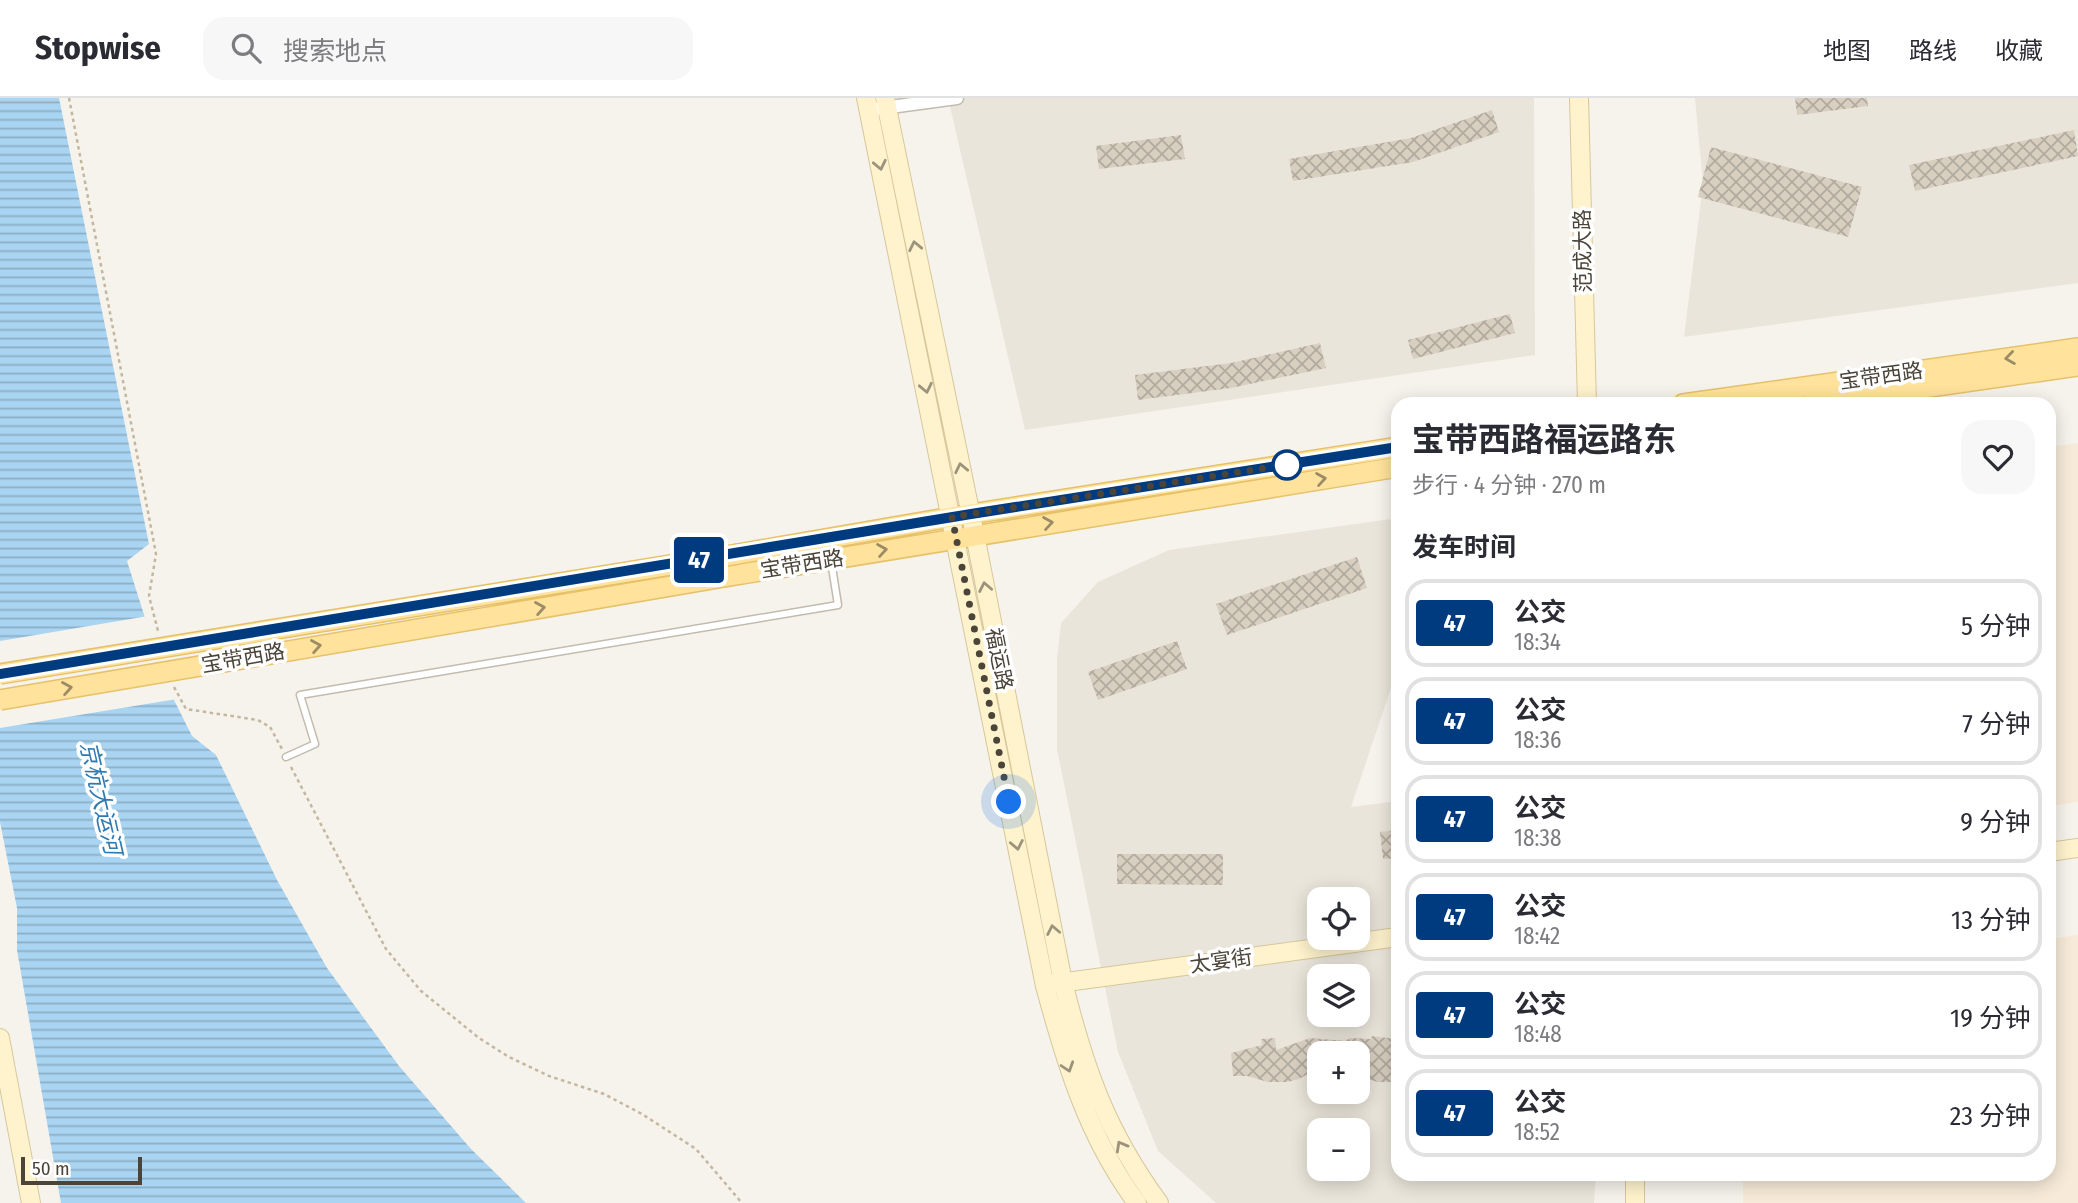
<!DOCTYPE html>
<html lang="zh">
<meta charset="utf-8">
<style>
:root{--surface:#fff;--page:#f7f7f7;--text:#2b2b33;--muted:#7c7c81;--line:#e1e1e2}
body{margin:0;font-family:"Fira Sans Condensed","Noto Sans SC",sans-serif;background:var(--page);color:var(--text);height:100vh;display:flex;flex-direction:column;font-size:26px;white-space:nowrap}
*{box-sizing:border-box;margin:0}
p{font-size:23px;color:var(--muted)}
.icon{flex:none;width:38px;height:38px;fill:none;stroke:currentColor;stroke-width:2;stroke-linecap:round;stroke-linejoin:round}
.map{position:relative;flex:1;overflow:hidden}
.sheet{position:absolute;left:1391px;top:299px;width:665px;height:784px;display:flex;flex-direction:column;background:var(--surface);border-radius:21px;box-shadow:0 4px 18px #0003}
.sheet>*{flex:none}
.badge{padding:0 14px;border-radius:5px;font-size:24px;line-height:46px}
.fabs{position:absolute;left:1307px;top:789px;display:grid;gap:14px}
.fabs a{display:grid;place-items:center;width:63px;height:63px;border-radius:14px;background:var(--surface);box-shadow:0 4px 18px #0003;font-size:35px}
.scale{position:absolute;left:21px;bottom:18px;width:121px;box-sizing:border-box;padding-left:7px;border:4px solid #4b4439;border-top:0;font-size:19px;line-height:24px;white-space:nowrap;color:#4b4439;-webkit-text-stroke:5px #fff;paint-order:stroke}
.you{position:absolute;width:35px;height:35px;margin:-18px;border:5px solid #fff;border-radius:50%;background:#1a73e8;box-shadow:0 0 0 10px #1a73e833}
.map>.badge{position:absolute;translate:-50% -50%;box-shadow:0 0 0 4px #fff}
h2{padding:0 21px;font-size:26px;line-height:63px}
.round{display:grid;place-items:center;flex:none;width:74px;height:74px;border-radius:21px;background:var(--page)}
.head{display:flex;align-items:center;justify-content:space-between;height:119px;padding:0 21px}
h1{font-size:33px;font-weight:700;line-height:52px}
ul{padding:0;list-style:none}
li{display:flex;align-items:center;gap:21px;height:88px;margin:0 14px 10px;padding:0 7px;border:4px solid var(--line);border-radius:21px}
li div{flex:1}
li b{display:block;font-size:26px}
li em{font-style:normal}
li .badge{min-width:77px;font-weight:700;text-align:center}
header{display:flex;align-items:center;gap:42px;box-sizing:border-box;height:98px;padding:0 35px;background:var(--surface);border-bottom:2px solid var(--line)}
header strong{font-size:33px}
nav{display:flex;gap:38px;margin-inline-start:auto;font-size:24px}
.search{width:490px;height:63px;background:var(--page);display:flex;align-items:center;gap:18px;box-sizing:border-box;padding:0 24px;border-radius:21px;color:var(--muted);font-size:26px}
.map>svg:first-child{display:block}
</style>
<header>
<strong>Stopwise</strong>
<div class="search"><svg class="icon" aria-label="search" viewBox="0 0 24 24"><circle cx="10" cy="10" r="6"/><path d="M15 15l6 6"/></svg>搜索地点</div>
<nav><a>地图</a><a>路线</a><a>收藏</a></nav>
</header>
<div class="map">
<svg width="2078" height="1105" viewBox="0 0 2078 1105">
<defs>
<pattern id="water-rules" width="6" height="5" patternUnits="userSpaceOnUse" patternTransform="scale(1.75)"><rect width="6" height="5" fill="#a9d4f2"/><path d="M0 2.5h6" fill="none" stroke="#8caec5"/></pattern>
<pattern id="building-cross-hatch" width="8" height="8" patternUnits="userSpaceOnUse" patternTransform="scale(1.75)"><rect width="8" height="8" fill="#d8cfc1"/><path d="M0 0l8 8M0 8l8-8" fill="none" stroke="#b1aa9e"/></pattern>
</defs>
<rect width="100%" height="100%" fill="#f6f3ec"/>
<path fill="#eae5da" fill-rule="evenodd" d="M948,0H1534L1535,257L1025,332Z
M1695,0H2078V185L1684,239L1703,86Z
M1398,420V577L1395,578L1351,709L1398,703V1076H1596L1594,1105H1216L1158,1053L1118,954L1057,651V560L1061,525L1098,484L1169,452ZM1320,802H1358V840H1320ZM1320,878H1358V917H1320ZM1320,956H1358V994H1320ZM1320,1032H1358V1071H1320Z"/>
<path fill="#f7ead8" d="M2078,345V704L2049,708V349Z
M2078,837V1105H1743V1076H2049V841Z"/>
<path fill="url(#water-rules)" d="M0,0H59L149,446L127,463L166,586L192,638L216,657L277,782L327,870L399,968L471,1051L526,1105H61L17,852V810L0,724Z"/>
<path fill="#f6f3ec" d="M148,518L170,585L177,601L0,630V543Z"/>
<path fill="url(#building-cross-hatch)" d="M1795,0H1867L1868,8L1797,17Z
M1492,12L1499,34L1413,64L1293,83L1289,61L1411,40Z
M2074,32L2078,58L1915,93L1909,67Z
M1181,37L1185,61L1099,71L1096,48Z
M1711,49L1862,89L1848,139L1698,99Z
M1510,216L1515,235L1413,261L1408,242Z
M1320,245L1326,270L1231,290L1138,302L1135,277L1231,265Z
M1357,459L1367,490L1227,537L1216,506Z
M1177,543L1187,571L1098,602L1088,574Z
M1398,732V760L1383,761L1380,734Z
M1117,756H1223V787L1117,786Z
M1372,938L1395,941L1394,955L1398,953V984H1377L1358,977V956H1320V969L1299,981L1287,984H1268L1247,978H1233L1231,955L1262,947L1261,941L1275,940L1276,952L1310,940L1345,943L1350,940L1371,941Z"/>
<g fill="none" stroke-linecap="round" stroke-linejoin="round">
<defs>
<path id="lane" d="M286,659L315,646L300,597L838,507L831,463"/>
<path id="street" d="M868,12L957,0"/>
<path id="secondary" d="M866,0L1045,888C1066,966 1088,1039 1137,1105
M885,0L975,437L1063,884C1084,969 1106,1033 1159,1105
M1579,0L1587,306
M2049,754L2078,750
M1052,886L1398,839
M0,940L31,1105
M1635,1105V1076"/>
<path id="primary" d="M1683,306L2078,250
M1811,306L2078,268
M738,456L952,419L1398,349
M742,476L1398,369"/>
</defs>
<use href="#lane" stroke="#c2bbae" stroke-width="9"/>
<use href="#street" stroke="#c2bbae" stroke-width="15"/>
<use href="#secondary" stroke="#d6c79b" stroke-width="20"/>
<use href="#primary" stroke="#e6c16a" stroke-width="22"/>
<path stroke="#c4b79f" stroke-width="2.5" stroke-dasharray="3.5 3.5" stroke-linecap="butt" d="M69,0L156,456L149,498L158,533
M174,589L186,611L258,622L270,629L282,651
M291,669L386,851L421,893L479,940L509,959L549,978L604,996L642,1016L696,1051L742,1105"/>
<use href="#lane" stroke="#fff" stroke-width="6"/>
<use href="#street" stroke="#fff" stroke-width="12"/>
<use href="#secondary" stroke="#fff3cd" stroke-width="18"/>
<use href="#primary" stroke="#ffe39c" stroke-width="19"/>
<defs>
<path id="primary-bridge" d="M0,576L738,456
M0,602L742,476"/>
</defs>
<use href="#primary-bridge" stroke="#e6c16a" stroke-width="22" stroke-linecap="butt"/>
<use href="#primary-bridge" stroke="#ffe39c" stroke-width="19"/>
</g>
<defs><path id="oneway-chevron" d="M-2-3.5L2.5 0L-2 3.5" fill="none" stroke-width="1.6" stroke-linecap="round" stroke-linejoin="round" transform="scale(1.75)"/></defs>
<g stroke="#9c937c">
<use href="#oneway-chevron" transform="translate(880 67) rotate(78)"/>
<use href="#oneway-chevron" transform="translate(915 148) rotate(-102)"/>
<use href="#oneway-chevron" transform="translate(926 290) rotate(78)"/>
<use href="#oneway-chevron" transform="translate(961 370) rotate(-102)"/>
<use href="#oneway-chevron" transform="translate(985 489) rotate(-101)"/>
<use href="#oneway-chevron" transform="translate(1017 747) rotate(79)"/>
<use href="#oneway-chevron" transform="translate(1053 832) rotate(-101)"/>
<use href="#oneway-chevron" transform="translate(1068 969) rotate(72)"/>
<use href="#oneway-chevron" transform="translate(1121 1048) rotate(-119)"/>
</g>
<g stroke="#9c8c66">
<use href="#oneway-chevron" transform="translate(2010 260) rotate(172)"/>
<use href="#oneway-chevron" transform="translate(1321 381) rotate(-9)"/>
<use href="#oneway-chevron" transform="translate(1048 425) rotate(-9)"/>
<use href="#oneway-chevron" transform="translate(882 452) rotate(-9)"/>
<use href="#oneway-chevron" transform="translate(540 510) rotate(-10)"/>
<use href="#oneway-chevron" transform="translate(316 548) rotate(-10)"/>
<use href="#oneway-chevron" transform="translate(67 590) rotate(-10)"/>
</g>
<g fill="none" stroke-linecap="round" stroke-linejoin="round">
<defs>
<path id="line" d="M0,576L971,416L1398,349"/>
</defs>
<use href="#line" stroke="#fff" stroke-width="16"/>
<use href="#line" stroke="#003b80" stroke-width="10"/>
<path stroke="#4b4439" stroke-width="7" stroke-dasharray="0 12.6" d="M1009,704L952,419L1291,366L1287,367"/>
</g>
<circle fill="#fff" stroke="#003b80" stroke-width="3.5" cx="1287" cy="367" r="14"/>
<g text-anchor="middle" stroke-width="7" stroke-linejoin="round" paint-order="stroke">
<g font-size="21" fill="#4b4439" stroke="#fff">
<text transform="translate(1583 153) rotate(-91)" y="7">范成大路</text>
<text transform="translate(1881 278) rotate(-8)" y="7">宝带西路</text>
<text transform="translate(802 466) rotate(-9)" y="7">宝带西路</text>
<text transform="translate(243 560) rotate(-10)" y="7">宝带西路</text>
<text transform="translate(999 561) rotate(79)" y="7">福运路</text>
<text transform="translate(1221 863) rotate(-8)" y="7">太宴街</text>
</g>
<g font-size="23" font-style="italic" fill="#2e7ab2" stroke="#fff">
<text transform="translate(101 700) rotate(77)" y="8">京杭大运河</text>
</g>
</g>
</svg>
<div class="fabs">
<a><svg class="icon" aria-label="locate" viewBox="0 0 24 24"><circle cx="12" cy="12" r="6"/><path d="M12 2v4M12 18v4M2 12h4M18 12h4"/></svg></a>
<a><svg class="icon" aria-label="layers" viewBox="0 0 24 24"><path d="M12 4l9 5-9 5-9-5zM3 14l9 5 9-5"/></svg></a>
<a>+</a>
<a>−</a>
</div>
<div class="scale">50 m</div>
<div class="you" style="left:1009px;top:704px"></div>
<b class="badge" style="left:699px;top:462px;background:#003b80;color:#fff">47</b>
<section class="sheet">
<div class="head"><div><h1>宝带西路福运路东</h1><p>步行 · 4 分钟 · 270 m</p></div><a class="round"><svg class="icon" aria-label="heart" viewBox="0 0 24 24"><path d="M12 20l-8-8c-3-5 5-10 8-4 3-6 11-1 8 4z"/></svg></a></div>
<h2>发车时间</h2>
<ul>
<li><span class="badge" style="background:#003b80;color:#fff">47</span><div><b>公交</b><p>18:34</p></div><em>5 分钟</em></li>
<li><span class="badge" style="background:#003b80;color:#fff">47</span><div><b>公交</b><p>18:36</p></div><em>7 分钟</em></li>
<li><span class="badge" style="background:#003b80;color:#fff">47</span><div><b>公交</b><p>18:38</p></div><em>9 分钟</em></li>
<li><span class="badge" style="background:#003b80;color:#fff">47</span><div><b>公交</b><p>18:42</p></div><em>13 分钟</em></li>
<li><span class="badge" style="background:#003b80;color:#fff">47</span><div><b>公交</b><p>18:48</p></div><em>19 分钟</em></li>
<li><span class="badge" style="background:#003b80;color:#fff">47</span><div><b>公交</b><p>18:52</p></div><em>23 分钟</em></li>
</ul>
</section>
</div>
